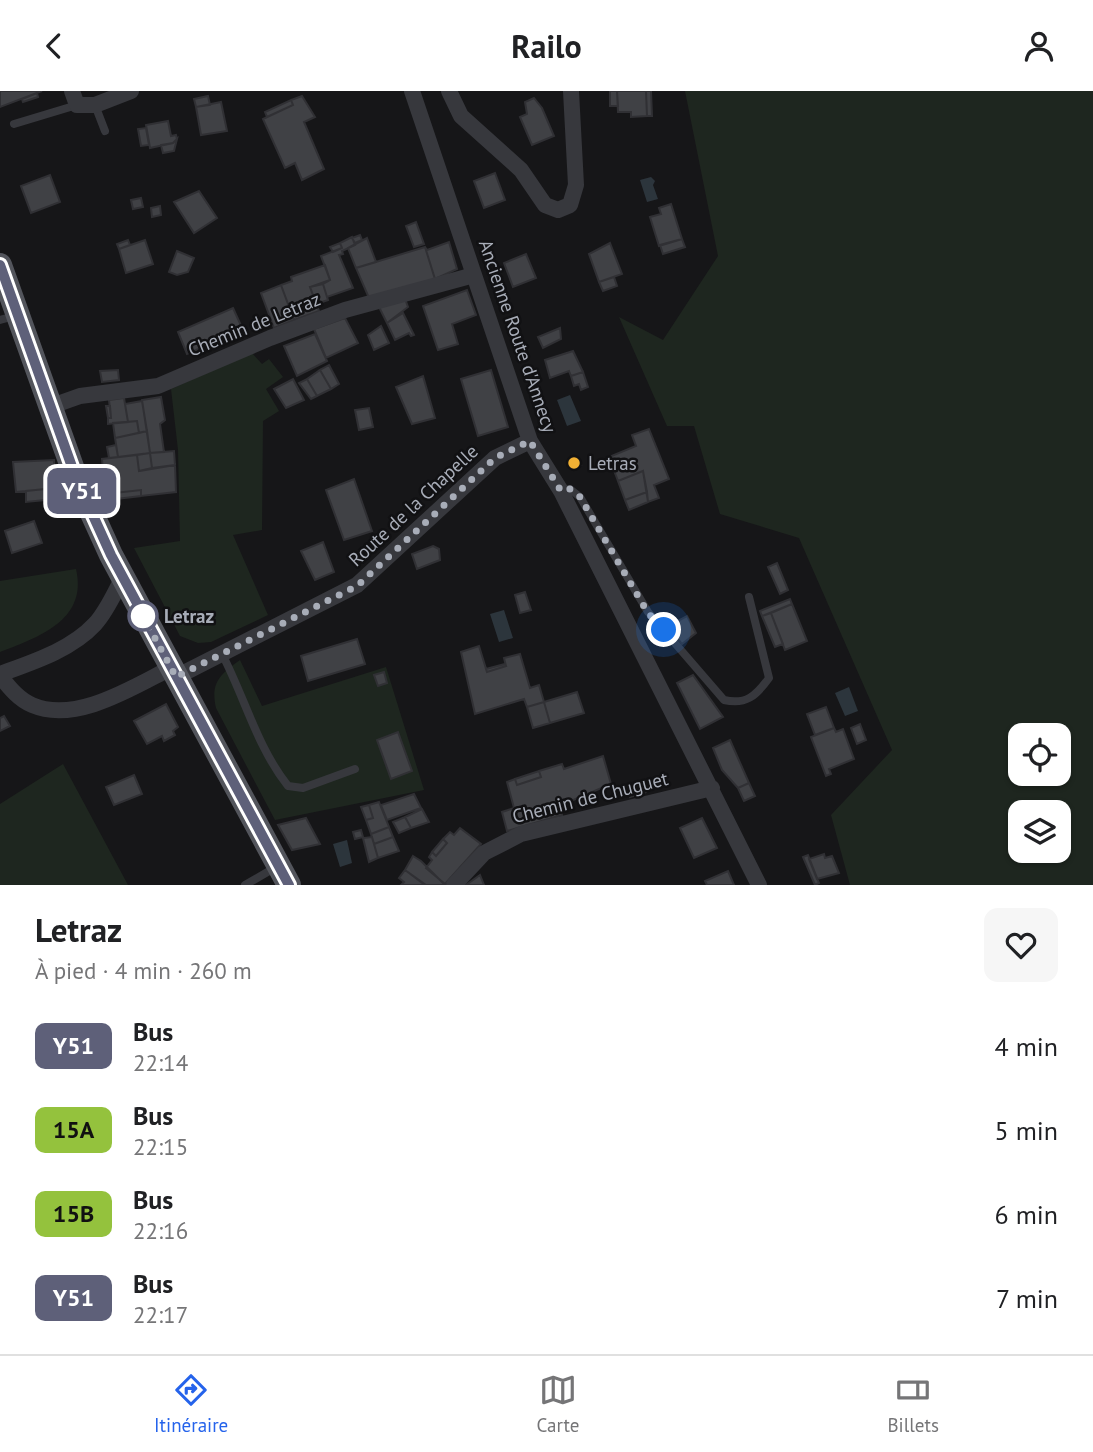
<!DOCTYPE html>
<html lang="fr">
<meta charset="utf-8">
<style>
:root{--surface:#fff;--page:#f6f6f6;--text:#202124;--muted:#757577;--line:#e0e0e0;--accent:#2563eb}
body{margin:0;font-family:"PT Sans",sans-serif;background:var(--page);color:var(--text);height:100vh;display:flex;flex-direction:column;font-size:26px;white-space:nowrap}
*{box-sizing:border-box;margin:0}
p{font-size:23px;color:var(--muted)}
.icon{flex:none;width:38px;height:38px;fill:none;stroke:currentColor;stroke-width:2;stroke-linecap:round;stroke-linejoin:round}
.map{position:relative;height:794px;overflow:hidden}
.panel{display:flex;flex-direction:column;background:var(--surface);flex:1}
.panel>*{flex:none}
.badge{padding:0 14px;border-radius:10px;font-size:24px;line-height:46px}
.tools{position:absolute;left:1008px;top:632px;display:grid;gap:14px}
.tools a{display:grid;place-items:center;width:63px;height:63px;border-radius:14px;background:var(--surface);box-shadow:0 2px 5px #0004;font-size:35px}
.you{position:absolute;width:35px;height:35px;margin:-18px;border:5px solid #fff;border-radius:50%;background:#1a73e8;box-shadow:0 0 0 10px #1a73e833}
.map>.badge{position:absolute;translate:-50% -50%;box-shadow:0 0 0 4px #fff}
.round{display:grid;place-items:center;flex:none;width:74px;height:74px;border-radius:14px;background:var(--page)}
.summary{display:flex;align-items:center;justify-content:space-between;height:119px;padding:0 35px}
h1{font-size:33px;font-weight:700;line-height:52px}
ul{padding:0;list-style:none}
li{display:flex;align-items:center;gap:21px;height:84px;padding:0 35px}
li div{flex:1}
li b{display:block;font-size:26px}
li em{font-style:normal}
li .badge{min-width:77px;font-weight:700;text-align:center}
header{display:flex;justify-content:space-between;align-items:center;height:91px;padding:0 35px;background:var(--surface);font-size:32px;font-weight:700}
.dock{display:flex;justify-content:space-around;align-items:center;height:98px;border-top:2px solid var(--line);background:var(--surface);font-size:19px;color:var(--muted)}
.dock a{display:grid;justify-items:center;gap:4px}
.dock .selected{color:var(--accent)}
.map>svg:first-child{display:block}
</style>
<header><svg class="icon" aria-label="back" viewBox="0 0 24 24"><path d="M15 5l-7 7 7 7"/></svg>Railo<svg class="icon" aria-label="person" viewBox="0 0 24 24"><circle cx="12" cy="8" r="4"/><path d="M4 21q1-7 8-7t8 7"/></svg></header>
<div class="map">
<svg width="1093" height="794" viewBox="0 0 1093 794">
<rect width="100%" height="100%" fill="#161618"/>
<path fill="#1e261f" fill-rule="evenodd" d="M685,0H1093V794H850L831,724L892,659L799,447L720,423L694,335H667L619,226L663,249L718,165ZM1059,644V682H1020V644ZM1059,721V760H1020V721Z
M252,262L262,273L269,268L283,286L266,298L279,320L263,330L262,439L233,444L268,524L211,551L198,552L180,545L134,457L180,450L178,359L171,298Z
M76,478C88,529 39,546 0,561V490Z
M240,569L262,615L386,576L424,699L275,729L216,617C210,591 221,583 240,569Z
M63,673L128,794H0V713Z"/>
<path fill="#2c353c" d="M651,86L655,90L653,94L658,108L647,111L640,89Z
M570,304L581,330L567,335L557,309Z
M504,519L513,547L499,551L490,523Z
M849,596L858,620L845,625L835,602Z
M347,749L352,772L340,776L333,753Z"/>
<path fill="#404145" stroke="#303034" stroke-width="2" d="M0,0H42L0,16Z
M610,0H617L618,15H610Z
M617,0H646L647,25L631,26V21H618Z
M646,0H651L652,25H647Z
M37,2L38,6L23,11L22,8Z
M208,5L210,14L196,16L194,8Z
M302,5L315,26L304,31L324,78L302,89L295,72L285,77L263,28L293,14L291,9Z
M534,7L542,17L554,45L532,54L520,26L527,23L525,11Z
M291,9L293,14L267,26L265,21Z
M221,11L227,40L201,44L196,16Z
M168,30L171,45L176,44L177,48L173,52L150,57L146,34Z
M146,37L149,54L141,55L138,38Z
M177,48L174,60L163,62L161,54L173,52Z
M495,82L505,109L484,117L474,90Z
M50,84L60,111L31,122L21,95Z
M199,100L217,127L194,142L174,111Z
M141,107L143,116L133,118L131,109Z
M671,113L682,148L659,155L650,126L661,123L659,117Z
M160,115L161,124L152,126L151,117Z
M416,131L424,153L414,156L406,135Z
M360,144L362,149L355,152L352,147Z
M352,146L355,154L342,160L343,163L339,164L353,197L327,206L323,193L330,189L321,165L342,157L340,152Z
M367,147L376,171L356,177L348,157Z
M682,148L685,156L663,163L660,154Z
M128,149L130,154L119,158L117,153Z
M145,149L153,173L126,182L119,158Z
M449,151L457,178L435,188L425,156L427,159Z
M340,152L342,157L333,161L330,156Z
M610,152L622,183L599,191L589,163Z
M425,156L435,188L369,207L356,177Z
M177,160L194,167L188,181L177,184L169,181Z
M526,163L536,187L513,196L504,172Z
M325,174L330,189L310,196L319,220L294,229L281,194L292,190L291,186Z
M614,186L617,195L603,200L599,191Z
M323,193L328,209L316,213L310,196Z
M281,194L294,229L274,237L261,202Z
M467,199L476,224L452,233L458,253L438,259L423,215Z
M404,205L408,216L387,232L379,216Z
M233,217L243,239L187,263L178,241Z
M403,222L414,244L411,245L409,242L395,249L387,232Z
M345,227L358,252L326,267L314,238Z
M381,235L389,252L374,259L368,244Z
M560,237L561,248L543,257L538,246Z
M315,243L327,270L297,285L284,255Z
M573,260L583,281L571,285L569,280L550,287L545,269Z
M329,274L339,293L331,298L320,279Z
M118,279L119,289L102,291L100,280Z
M320,279L331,298L317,305L307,288Z
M491,279L508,336L478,345L461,288Z
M583,281L588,296L581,299L579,293L574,295L571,285Z
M423,285L435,327L412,333L396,296Z
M293,288L304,309L286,317L274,298Z
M307,288L317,305L311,308L299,292Z
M161,306L165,329L160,333L164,361L150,362L142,309Z
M124,307L128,331L108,333V327H111L109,309Z
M142,310L147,340L139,342L137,330L128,331L125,313Z
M106,315H110L111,327H108Z
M369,317L373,336L359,339L355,319Z
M137,330L139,342L115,347L113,332Z
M649,338L669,388L654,394L659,407L648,411L643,380L618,390L609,366L636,355L632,344Z
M147,340L150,362L118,366L115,347Z
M116,354L118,366L109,367L107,356Z
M174,360L175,374L152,377L150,362Z
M150,362L152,377L139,380L137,364Z
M137,364L139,380L175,374L176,401L141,405V399L105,403L102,368Z
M577,366L581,374L571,378L568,369Z
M54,369L55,397L16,401L13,371Z
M643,380L647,401L625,409L618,390Z
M354,388L372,440L344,449L326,399Z
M55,397V408L26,411V400Z
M141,399V405L108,409L105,403Z
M647,401L648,411L629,419L625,409Z
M34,430L42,452L12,462L5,440Z
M323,451L334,481L315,489L301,460Z
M433,455L439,458L440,469L417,478L412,463Z
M777,472L788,499L780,503L768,476Z
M525,501L531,519L520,522L515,504Z
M790,508L792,513L762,525L760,520Z
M792,513L807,550L785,559L771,522Z
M771,522L783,553L775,556L762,525Z
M687,525L696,542L682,553L668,535Z
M357,548L365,573L308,590L301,565Z
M479,555L487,581L506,575L504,567L520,563L530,597L539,594L544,611L527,616L524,608L475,623L461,561Z
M505,573L506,575L487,581L486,578Z
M384,581L387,592L378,595L374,584Z
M693,584L723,626L700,638L677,592Z
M577,601L584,622L550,632L544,611Z
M544,611L550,632L533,637L527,616Z
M166,613L178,636L173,640L175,644L164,650L162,645L147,653L134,630Z
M826,616L834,637L815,644L807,623Z
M4,625L10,635L0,640V627Z
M860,633L866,649L857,653L851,637Z
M834,637L836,641L843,638L854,668L829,678L831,683L826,685L811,646Z
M398,641L412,680L391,688L377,649Z
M730,649L749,692L738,697L722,679L713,657Z
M603,665L611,693L559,715L562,724L507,740L502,721L514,717L507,691L515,688L517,694L541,686L539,680L562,673L564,678Z
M539,680L541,686L517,694L515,688Z
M134,684L142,703L114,714L106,696Z
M643,692L646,701L630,706L627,697Z
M749,692L755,705L744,710L738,697Z
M414,703L421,717L387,729L381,714Z
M379,711L389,736L371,743L366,729L373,727L369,714Z
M369,714L373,727L366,729L361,716Z
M422,718L429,731L411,737L405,726Z
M405,726L411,737L399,742L393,731Z
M306,727L320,753L292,759L278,734Z
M702,727L717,757L694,767L680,737Z
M389,736L393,746L374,753L371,743Z
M460,737L481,753L445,793L426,777L432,769L429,766L432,761L436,765L447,752L443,748L450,741L454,744Z
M361,739L363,746L355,748L353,741Z
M372,746L378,767L369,771L363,747Z
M393,746L399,760L378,767L374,753Z
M443,748L447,752L436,765L432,761Z
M824,763L825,767L832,765L839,782L817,788L809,768Z
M808,764L819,792L815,794L803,766Z
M413,765L421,770L445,794H426L405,779Z
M405,779L425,794H401L404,791L399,787Z
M728,780L734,794H707L705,790Z
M480,784L484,794H466Z"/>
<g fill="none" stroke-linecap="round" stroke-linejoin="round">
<path stroke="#37383d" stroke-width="8" d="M95,14L105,40
M14,33L77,14
M0,229L15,225
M561,400L570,398L580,406L648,521L724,609C746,614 756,605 769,587L749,506
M222,563C245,607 257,656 288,695L303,697L355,678
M245,794L276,776"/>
<path stroke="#37383d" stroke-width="16" d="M72,0L77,14H95L131,0
M412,0L530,350L561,400L759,794
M449,0L461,25L521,79L545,114L558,119L570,114L576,94L571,0
M49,316L80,305L158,295L270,247L345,219L474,184
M0,583C33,571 71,559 95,533C107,520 115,501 123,486
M0,585C9,596 18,608 32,614C76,633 133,596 171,577
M176,586L357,494L495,367L530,350
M454,794L484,762L521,743L712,697"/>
<path stroke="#53555c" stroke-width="24" d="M0,174L76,387L111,464L289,794"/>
</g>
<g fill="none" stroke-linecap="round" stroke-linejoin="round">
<defs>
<path id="line" d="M0,174L76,387L111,464L289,794"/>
</defs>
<use href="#line" stroke="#fff" stroke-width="16"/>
<use href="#line" stroke="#5e6079" stroke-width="10"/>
<path stroke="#a8adb8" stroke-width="7" stroke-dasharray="0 12.6" d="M143,525L176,586L357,495L495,367L530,350L561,400L570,398L580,406L648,522L664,539"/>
</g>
<circle fill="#f2b134" stroke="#111113" stroke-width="2.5" cx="574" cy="372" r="7"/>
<circle fill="#fff" stroke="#5e6079" stroke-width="3.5" cx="143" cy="525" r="14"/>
<g text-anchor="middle" stroke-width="5" stroke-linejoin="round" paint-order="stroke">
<g font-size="19" fill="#a8adb8" stroke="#111113">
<text transform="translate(254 233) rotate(-22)" y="7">Chemin de Letraz</text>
<text transform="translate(518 245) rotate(71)" y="7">Ancienne Route d'Annecy</text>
<text transform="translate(413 414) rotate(-43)" y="7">Route de la Chapelle</text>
<text transform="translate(590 706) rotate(-14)" y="7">Chemin de Chuguet</text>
</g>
<g font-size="19" fill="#a8adb8" stroke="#111113" text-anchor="start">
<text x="588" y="379">Letras</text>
</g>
<g font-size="19" font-weight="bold" fill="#a8adb8" stroke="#111113" text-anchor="start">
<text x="164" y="532">Letraz</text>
</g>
</g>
</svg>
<div class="tools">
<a><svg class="icon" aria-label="locate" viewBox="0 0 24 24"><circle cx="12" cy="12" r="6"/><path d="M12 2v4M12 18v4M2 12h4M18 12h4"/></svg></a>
<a><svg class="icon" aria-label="layers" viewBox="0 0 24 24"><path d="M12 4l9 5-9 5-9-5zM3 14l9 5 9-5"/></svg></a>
</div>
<div class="you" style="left:664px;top:539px"></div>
<b class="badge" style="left:82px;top:400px;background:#5e6079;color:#fff">Y51</b>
</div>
<section class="panel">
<div class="summary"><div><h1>Letraz</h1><p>À pied · 4 min · 260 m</p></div><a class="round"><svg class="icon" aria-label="heart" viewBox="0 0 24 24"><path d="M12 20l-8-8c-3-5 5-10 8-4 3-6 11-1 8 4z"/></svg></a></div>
<ul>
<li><span class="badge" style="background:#5e6079;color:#fff">Y51</span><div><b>Bus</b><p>22:14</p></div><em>4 min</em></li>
<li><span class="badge" style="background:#94c23d;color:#111">15A</span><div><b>Bus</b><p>22:15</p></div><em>5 min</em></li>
<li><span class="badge" style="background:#94c23d;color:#111">15B</span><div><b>Bus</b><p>22:16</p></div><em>6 min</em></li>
<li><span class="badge" style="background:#5e6079;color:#fff">Y51</span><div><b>Bus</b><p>22:17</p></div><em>7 min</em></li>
</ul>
</section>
<nav class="dock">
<a class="selected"><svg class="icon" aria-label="directions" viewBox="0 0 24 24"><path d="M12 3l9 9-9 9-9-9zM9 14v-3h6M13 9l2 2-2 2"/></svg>Itinéraire</a>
<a><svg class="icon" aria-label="map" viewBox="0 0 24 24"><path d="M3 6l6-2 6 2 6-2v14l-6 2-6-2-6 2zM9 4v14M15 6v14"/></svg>Carte</a>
<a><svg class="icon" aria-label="tickets" viewBox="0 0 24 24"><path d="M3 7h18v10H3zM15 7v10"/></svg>Billets</a>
</nav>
